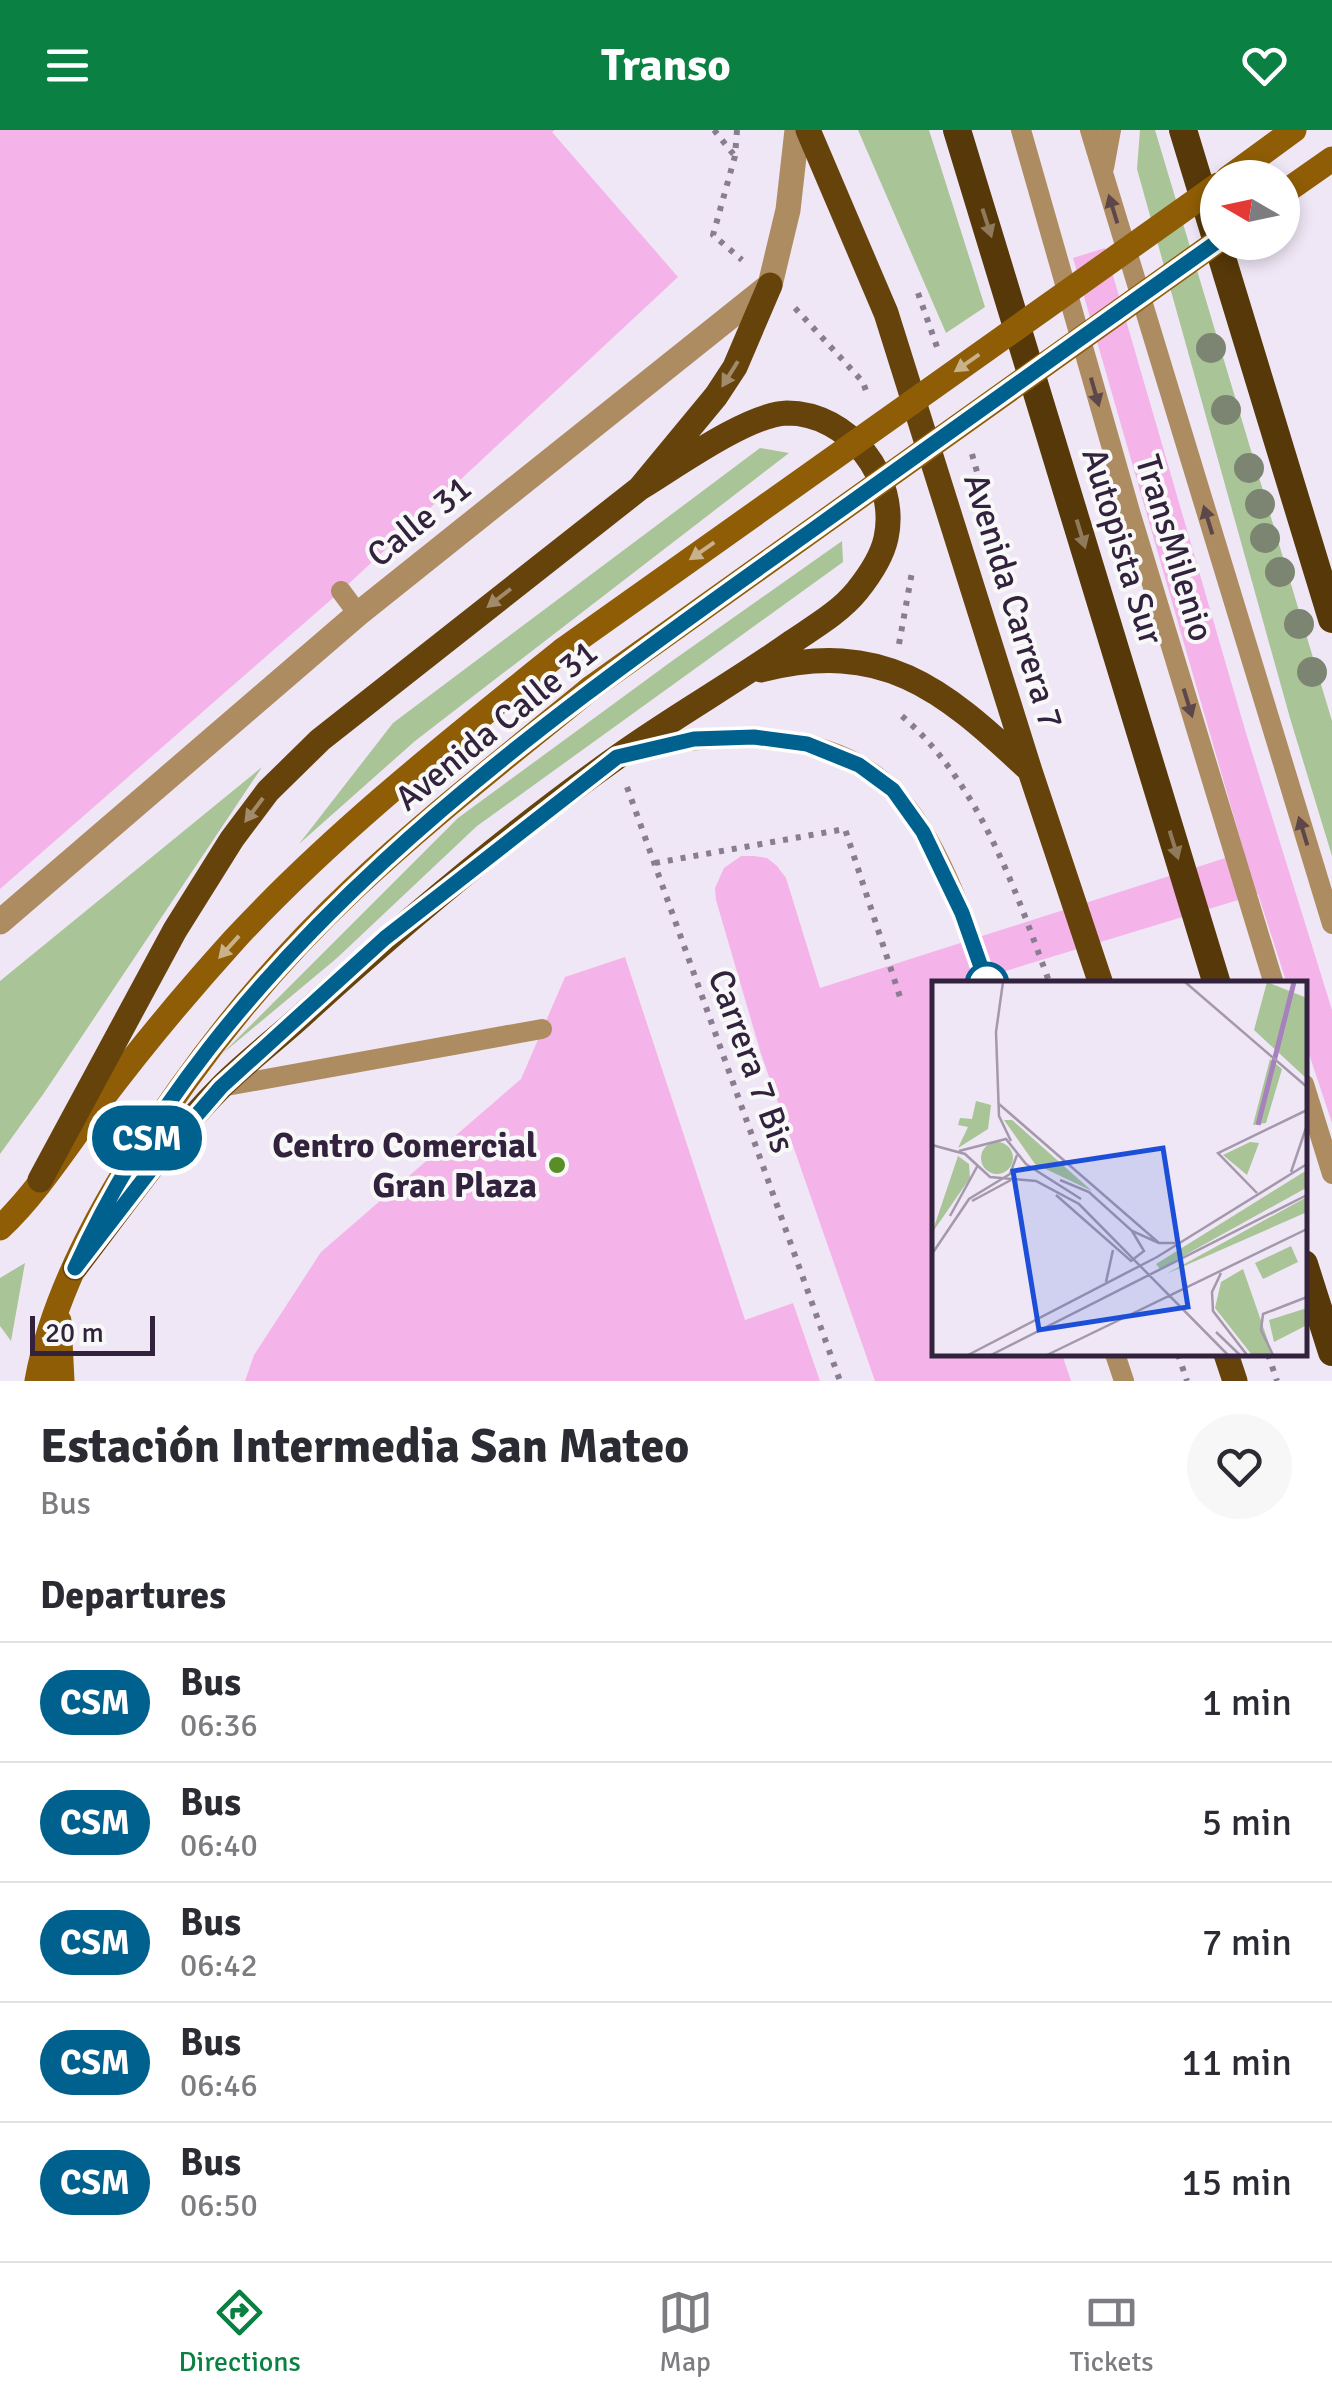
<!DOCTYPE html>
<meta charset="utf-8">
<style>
:root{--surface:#fff;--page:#f7f7f7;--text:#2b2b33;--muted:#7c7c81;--line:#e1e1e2;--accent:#0b8043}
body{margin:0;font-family:Signika,sans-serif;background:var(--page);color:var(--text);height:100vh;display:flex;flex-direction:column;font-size:38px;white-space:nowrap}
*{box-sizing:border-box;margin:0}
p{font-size:32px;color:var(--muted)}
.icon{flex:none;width:55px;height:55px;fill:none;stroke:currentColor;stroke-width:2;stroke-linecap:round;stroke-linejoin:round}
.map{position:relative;height:1251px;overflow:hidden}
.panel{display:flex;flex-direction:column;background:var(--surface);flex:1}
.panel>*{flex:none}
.badge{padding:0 20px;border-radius:32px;font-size:35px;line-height:65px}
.needle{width:65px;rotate:279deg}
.controls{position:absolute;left:1200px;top:30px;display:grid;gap:20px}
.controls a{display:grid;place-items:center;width:100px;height:100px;border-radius:50%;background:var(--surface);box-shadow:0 5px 15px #0003;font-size:50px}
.scale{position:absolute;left:30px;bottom:25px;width:125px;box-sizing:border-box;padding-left:10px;border:5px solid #33223d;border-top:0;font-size:28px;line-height:35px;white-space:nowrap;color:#33223d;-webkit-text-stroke:8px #f8f8f8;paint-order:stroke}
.map>.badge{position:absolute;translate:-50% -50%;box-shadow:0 0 0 5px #fff}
h2{padding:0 40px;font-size:38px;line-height:90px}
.round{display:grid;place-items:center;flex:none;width:105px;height:105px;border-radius:52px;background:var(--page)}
.summary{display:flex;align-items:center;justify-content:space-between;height:170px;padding:0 40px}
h1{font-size:48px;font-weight:700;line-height:75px}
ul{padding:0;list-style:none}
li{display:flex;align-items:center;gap:30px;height:120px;padding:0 40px;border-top:2px solid var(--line)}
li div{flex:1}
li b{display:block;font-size:38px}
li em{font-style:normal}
li .badge{min-width:110px;font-weight:700;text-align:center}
header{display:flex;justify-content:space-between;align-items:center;height:130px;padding:0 40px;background:var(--accent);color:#fff;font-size:45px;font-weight:700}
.menu{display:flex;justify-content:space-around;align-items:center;height:140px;border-top:2px solid var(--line);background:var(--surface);font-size:28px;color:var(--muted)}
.menu a{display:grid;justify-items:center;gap:5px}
.menu .current{color:var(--accent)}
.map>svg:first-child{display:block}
</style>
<header><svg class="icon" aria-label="menu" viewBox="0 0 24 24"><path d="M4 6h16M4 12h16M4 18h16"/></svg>Transo<svg class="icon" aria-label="heart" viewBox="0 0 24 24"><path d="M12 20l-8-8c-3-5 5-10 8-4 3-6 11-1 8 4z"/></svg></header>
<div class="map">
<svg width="1332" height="1251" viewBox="0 0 1332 1251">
<rect width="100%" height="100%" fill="#f0e7f6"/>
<path fill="#a9c496" d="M858,0H929L985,177L946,203Z
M1140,0H1155L1332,591V726L1290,588L1137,39Z
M760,318L789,323L415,611L299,714L393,593Z
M842,411L843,432L477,696L337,828L222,924L458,688L672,531Z
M262,637L44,963L0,1024V851Z
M25,1133L11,1211L0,1196V1148Z"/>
<path fill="#f4b4e9" d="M0,0H555L552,2L678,147L341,461L0,759Z
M1105,118L1246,603L1332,880V993L1304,909V854H1287L1258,764L963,854H934V1224H1062L1071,1251H875L761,924L716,770L715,758L724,738L741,726H754L767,728L777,736L786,748L820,858L1244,722L1073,128Z
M625,827L745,1190L793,1173L820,1251H245L254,1225L321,1122L521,949L565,847Z"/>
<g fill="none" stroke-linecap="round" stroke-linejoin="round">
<path stroke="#8a7d92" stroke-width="6" stroke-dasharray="5 8" stroke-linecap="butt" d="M714,0L734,25
M737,0L735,26L713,105L742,130
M918,163L937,217
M795,178L863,252L867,264
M972,324L997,413
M899,514L912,442
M902,586C980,654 1015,759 1050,854
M627,657L840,1251
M655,733L845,699L902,873
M1178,1224L1187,1251
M1268,1224L1277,1251"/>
<path stroke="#ae8c61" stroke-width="20" d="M1021,0L1131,385L1274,854
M1090,0L1332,794
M1104,38L1111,0
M341,461L358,484
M631,623C711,601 829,594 893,661C939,709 966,792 987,854
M1304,954L1332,1044
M221,957L542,899
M1115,1224L1124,1251"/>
<path stroke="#ae8c61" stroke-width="25" d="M0,792L358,484L770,155L788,80L797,0"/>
<path stroke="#8f5d05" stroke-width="25" d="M1228,48L1294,0
M1282,64L1332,29
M0,1098C38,1062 67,1015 99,973C141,917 187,862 234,810C333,703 450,611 563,520
M59,1191L62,1251
M37,1251C51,1173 91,1096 133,1029C195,931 268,839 353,759C428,688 511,624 591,558"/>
<path stroke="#67430c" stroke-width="25" d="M808,0L886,183L1030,641L1101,854
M761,540C882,509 942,558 1026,637
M40,1050L175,800L232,709L268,661L320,610L640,358L716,266L735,237L770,155
M75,1138C122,1077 167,1011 222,956C248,930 279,907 307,881C405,792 507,705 616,628C673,587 734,553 792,512C814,497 840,482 857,461C869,446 882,427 886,408C899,348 849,283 787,283C748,284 675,337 640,358
M1226,1224L1235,1251"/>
<path stroke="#573808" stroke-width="28" d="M957,0L1217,854
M1183,0L1332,489
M1304,1134L1332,1222"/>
<path stroke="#8f5d05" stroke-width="25" d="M563,520L1218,55
M591,558L1218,111"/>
</g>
<g fill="#7c8571">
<circle cx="1211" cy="218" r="15"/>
<circle cx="1226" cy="280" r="15"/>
<circle cx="1249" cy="338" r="15"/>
<circle cx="1260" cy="374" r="15"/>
<circle cx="1265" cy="408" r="15"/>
<circle cx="1280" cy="442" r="15"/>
<circle cx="1299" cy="494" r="15"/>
<circle cx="1312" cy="542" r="15"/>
</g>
<defs><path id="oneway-solid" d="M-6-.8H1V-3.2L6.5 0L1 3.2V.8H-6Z" transform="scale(2.5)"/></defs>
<g fill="#5e474a">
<use href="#oneway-solid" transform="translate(1113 79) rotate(-107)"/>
<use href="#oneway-solid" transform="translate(1095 262) rotate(74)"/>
<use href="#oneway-solid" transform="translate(1208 390) rotate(-107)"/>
<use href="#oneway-solid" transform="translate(1188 573) rotate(73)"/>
<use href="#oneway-solid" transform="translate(1303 701) rotate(-107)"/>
</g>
<g fill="#8f7b5c">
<use href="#oneway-solid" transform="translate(987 93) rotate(72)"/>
<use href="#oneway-solid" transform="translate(1081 404) rotate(73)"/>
<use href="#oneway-solid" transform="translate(1174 715) rotate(73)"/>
</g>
<g fill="#c9b28b">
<use href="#oneway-solid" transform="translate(967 233) rotate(145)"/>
<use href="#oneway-solid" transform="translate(702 421) rotate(145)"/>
<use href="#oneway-solid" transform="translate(229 817) rotate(132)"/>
</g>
<g fill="#a18b6a">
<use href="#oneway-solid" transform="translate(730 244) rotate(122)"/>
<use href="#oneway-solid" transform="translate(499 468) rotate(142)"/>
<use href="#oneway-solid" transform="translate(254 680) rotate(127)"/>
</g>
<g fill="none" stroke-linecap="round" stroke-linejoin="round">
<defs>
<path id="line" d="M987,854L962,783L923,702L893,660L859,635L807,614L754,607L694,609L617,627L385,808L221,957L163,1024L75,1138C220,816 531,600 811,401C946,305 1082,207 1218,111"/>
</defs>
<use href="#line" stroke="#fff" stroke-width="22"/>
<use href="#line" stroke="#00618e" stroke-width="15"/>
</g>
<circle fill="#fff" stroke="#00618e" stroke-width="5" cx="987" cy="854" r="20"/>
<circle fill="#598d25" stroke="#f8f8f8" stroke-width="4" cx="557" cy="1035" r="10"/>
<g text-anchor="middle" stroke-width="8" stroke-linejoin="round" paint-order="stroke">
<g font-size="35" fill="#33223d" stroke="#f8f8f8">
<text transform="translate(419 391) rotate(-39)" y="12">Calle 31</text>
<text transform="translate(1123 416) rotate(73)" y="12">Autopista Sur</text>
<text transform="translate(1175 418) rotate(73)" y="12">TransMilenio</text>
<text transform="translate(1014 471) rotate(73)" y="12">Avenida Carrera 7</text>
<text transform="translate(496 595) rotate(-39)" y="12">Avenida Calle 31</text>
<text transform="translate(752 931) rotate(70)" y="12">Carrera 7 Bis</text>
</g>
<g font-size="35" font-weight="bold" fill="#33223d" stroke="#f8f8f8" text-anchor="end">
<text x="537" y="1027">Centro Comercial<tspan x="537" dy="40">Gran Plaza</tspan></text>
</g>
</g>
<g transform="translate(932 851)">
<rect width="375" height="375" fill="#f0e7f6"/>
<path d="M335,1L375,17V98L322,49ZM338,78L350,88L334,142L321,144ZM44,120L59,124L56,148L26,167L36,146L26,144L28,137L40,138ZM72,139H80L160,210L103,183ZM49 177a16 16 0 1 1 32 0a16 16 0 1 1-32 0ZM318,161L327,162L315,194L291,174ZM26,175L37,183L38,197L0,252ZM375,189L374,207L228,288L224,283ZM375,216V231L234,293ZM359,265L366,281L331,298L323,282ZM311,288L341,374H320L283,327L289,301ZM375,327V344L342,361L337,339Z" fill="#a9c496"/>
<path fill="none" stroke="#a780be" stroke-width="5" d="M326,144L362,1"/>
<path fill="none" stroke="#a498ac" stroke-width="2.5" d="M71,1L64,51L67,135L79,160M253,1L375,106M67,123L227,262H243M0,164L33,173L58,196L104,200L147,223L296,374M27,170L74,158L94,183L149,218M359,191L375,144M128,199L157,211L200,250L227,262M325,212L286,172L375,129M124,214L199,280L212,270L200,250M40,220L79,199M18,235L46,184M0,273L37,218L78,193L85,174M289,292L280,311L281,330L315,374M174,301L181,269M284,351L308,374M36,374L225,276L375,183M59,374L375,214M115,374L375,248M341,374L329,349L331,333L375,316"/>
<path fill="#1d4ed8" fill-opacity="0.15" stroke="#1d4ed8" stroke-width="5" d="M231,167L256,326L107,349L81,190Z"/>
<rect width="375" height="375" fill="none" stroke="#33223d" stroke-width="5"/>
</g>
</svg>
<div class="controls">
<a><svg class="needle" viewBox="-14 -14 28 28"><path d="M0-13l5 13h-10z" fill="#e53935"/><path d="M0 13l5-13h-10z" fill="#7c7c81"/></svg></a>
</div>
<div class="scale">20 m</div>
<b class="badge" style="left:147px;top:1008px;background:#00618e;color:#fff">CSM</b>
</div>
<section class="panel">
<div class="summary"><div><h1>Estación Intermedia San Mateo</h1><p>Bus</p></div><a class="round"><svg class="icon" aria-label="heart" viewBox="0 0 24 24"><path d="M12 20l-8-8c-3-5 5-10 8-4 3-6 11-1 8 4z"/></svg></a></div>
<h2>Departures</h2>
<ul>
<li><span class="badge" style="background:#00618e;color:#fff">CSM</span><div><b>Bus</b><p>06:36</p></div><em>1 min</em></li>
<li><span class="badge" style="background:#00618e;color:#fff">CSM</span><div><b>Bus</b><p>06:40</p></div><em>5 min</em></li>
<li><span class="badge" style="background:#00618e;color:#fff">CSM</span><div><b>Bus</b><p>06:42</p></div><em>7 min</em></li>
<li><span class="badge" style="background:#00618e;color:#fff">CSM</span><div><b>Bus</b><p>06:46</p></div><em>11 min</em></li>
<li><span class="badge" style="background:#00618e;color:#fff">CSM</span><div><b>Bus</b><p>06:50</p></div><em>15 min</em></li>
</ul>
</section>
<nav class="menu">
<a class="current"><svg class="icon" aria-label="directions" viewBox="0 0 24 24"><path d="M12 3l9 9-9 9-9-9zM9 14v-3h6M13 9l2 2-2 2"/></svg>Directions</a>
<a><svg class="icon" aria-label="map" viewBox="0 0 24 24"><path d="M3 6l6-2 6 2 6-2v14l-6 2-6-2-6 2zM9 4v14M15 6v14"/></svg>Map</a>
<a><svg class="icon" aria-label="tickets" viewBox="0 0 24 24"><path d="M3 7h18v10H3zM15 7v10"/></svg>Tickets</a>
</nav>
